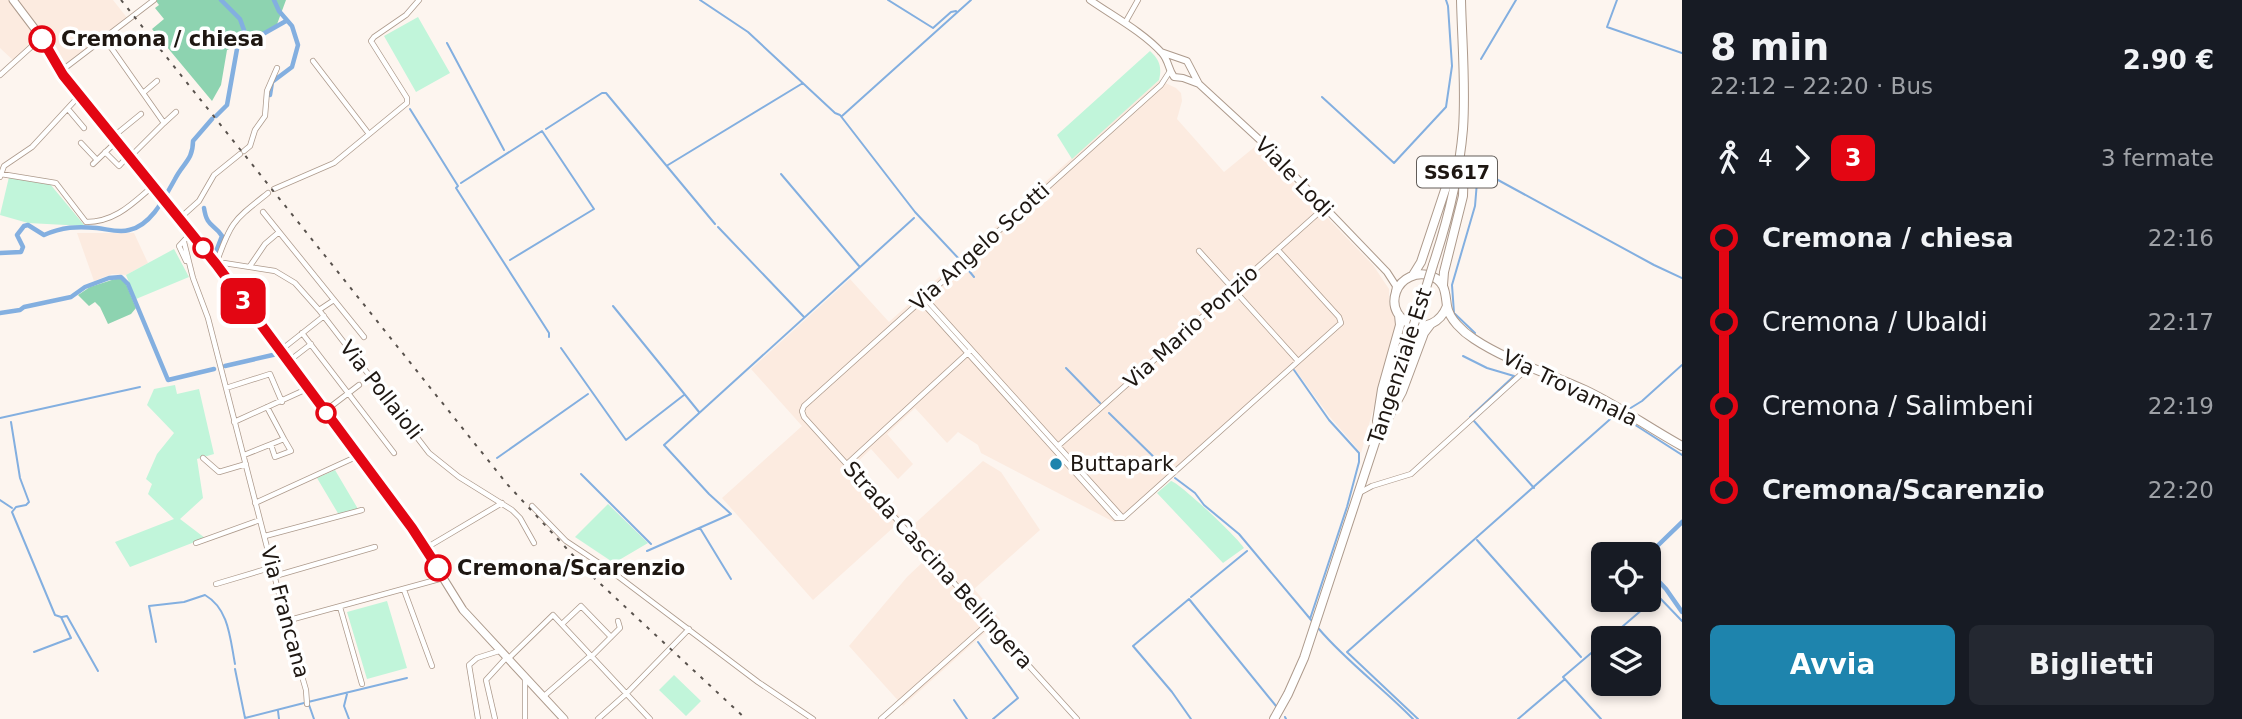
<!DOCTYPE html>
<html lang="it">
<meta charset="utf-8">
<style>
:root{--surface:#171b24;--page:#242831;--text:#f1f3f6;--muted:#9ea1a6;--accent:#1e84ad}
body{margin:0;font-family:"DejaVu Sans",sans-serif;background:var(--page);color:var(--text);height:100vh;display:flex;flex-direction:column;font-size:26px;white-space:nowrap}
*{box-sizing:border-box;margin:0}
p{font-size:23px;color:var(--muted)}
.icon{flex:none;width:38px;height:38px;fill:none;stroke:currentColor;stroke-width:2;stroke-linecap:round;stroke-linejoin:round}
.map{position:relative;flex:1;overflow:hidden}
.drawer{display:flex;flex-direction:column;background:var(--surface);width:560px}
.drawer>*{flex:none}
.badge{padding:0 14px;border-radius:10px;font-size:24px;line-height:46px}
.buttons{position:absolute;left:1591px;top:542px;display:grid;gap:14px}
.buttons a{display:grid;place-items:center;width:70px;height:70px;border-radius:10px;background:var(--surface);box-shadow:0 4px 10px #0003;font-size:35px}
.map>.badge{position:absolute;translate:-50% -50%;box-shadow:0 0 0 4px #fff}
.legs{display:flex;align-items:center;gap:10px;height:77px;padding:0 28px;font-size:23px}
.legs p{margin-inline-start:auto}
.head{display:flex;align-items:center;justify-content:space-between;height:119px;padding:0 28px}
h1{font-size:38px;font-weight:600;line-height:52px}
.primary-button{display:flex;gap:14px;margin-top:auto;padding:14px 28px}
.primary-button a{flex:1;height:80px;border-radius:10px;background:var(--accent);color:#fff;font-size:28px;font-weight:600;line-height:80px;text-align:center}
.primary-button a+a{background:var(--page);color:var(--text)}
ul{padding:0 28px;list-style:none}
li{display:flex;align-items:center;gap:24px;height:84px;font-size:26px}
li i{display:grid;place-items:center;width:10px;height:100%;margin:0 9px;background:currentColor}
li i::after{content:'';width:18px;height:18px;margin:-9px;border:5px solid;border-radius:50%;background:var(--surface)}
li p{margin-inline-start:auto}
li:first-child i{background:linear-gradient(#0000 50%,currentColor 0)}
li:last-child i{background:linear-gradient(currentColor 50%,#0000 0)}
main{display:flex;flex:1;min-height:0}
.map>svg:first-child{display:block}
</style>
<main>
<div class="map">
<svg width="1682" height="719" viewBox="0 0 1682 719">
<rect width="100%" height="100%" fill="#fdf5ef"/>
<path fill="#fcebe0" d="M0,0H113L128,19L64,68L38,45L16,63L0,48Z
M1159,80L1176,88L1181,93L1182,101L1177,119L1224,172L1257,145L1373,265L1389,289V303L1397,324L1361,453L1330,417L1294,368L1124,520L1114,522L981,453L978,445L958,432L947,443L915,408L887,434L913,464L898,479L871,449L854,465L910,528L983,461L1001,472L1040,530L974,589L1000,619L903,706L849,646L907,577L926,559L895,526L813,600L722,498L802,426L751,369L850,279L889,322Z
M77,233H134L148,263L126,275L112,274L94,281Z"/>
<path fill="#c1f5da" d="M418,17L450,73L416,92L384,36Z
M1150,51C1160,60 1162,68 1159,80L1072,159L1057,135Z
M9,177L45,178L85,226L28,223L0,215Z
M174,249L189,277L136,299L126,275Z
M175,385L177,394L199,389L214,454L197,459L203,498L180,519L205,538L130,567L115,542L174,519L148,494L152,484L146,479L157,454L174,433L147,405L154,389Z
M335,470L358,509L339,515L317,478Z
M1171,481C1180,483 1239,539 1244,548L1223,563L1157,493Z
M608,504L648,543L614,563L575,537Z
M387,601L407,668L367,679L347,612Z
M674,675L701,701L686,716L659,690Z"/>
<path fill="#8dd3b0" d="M157,0H286L276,27L227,50L221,85L212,101L152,29L164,19L155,8L159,5L156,1Z
M118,278L124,279L136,308L131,314L108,324L100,307L95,302L89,306L78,295L90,287Z"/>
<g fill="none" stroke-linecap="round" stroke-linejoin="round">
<path stroke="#83afe0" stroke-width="2" d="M700,0L748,32L835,113L840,115L915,212L960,260
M888,0L933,28L951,12L956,11
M1617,0L1607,27L1682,53
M447,43L504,150
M1481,59L1516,0
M1322,97L1394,163L1446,107L1452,66L1448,6L1446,0
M410,109L458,186L456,188L549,333V337
M842,116L971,0
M546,129L602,93H606L715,224
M668,165L803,83
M1476,168L1654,265L1682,278
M781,174L859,266
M461,183L542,131L594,209L510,260
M718,227L804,317
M965,266L974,277
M613,306L699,412
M1475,333L1454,313L1452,285L1475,206L1478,170
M561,348L626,440L684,395
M1463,356L1487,368L1514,376L1470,417
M1066,368L1100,403
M1294,370L1329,420L1359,453V462L1347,507L1310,619
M1629,409L1642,401L1682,365
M1109,413L1166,469
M0,418L140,387
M1474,421L1534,488
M11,422L20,478L29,502L26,505L16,507L12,512L55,615L61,617L71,638L34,652
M497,458L588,394
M581,474L651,544
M1175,478L1195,493L1204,505L1239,534L1312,621
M0,500L12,508
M700,528L731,579
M1477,540L1581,657
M647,551L731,514L709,494L664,445L914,218
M1191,597L1247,551
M62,617L67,616L98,671
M1319,629C1347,662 1383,688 1413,719
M1608,639L1658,596L1682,621
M156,642L149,606L184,602L205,595C229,609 230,638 235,664
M978,642L1018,698L993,719
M235,669L245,718L304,703
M347,694L344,706L349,719
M954,700L967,719
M278,711L279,719
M1285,717L1286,719
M314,719L308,702L407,678
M1191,719L1172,692L1133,646L1189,599L1276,706
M1418,719L1347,652L1616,414H1623L1629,421L1682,455
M1518,719L1565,679
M1601,719L1563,677L1603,643"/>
<path stroke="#83afe0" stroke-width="4.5" d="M238,46L247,43L286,21
M270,95L272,82L292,67L298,45L292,26L279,11L274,0
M216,116L227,105L237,49L244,30L240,19L221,0
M204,208C207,228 214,223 222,236L215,254
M0,253L21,252L23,247L17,235L24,226L28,225L44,235C62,227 77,226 97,228C107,229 119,233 129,230C151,226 165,197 175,179C183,163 193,160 193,141L212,119
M0,313L20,310L24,307L71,297L85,287L109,278L121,277L128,284L168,380L214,369
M225,366L277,354
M1648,555L1682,522
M1648,570L1666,589L1682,612"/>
<defs>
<path id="minor" d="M1125,23L1138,0
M105,39L164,123L131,156
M313,61L369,134
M61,71L154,0
M0,75L41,38
M143,93L157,81
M68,109L84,128
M164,123L176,112
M114,136L141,114
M81,143L97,160
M244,151L250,146L255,130L265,116L267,91L277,68
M105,152L119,166L129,155
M93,164L117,141
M1,174L56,183L86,222C115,222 132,204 153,186
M0,177L4,166L32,147L80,95
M274,189L334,163L407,103V98L371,41L374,37L406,15L419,0
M268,193C233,221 231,221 216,264L224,263L275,271L295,283L319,310L429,453L459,477L512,510L520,518L534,543
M263,212L364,337
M179,219L199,201L214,175L240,154
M184,242L193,278L208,318L286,621L306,690L307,704
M1199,251L1298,361
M186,261L179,246L191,233
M250,266L265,244L279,232
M924,297L1122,517
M920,300L1116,518H1123L1341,323L1339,317L1278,250
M319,310L334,300
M302,333L394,453
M281,350L324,316
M289,361L311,344
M226,388L270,374L282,402
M325,411L359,385
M234,422L309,388
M271,445L275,457L291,451L284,439
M1058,446L1325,207
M244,455L284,439L267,407
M203,458L219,472L246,464
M847,464L970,351
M1359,493L1372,486L1411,474L1529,367
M255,503L358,456
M532,506L566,541L611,571L758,682L813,719
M265,536L362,510
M196,543L260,520
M426,548L502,503
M275,576L375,547
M216,584L273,567
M404,590L432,666
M340,607L362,684
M286,621L443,578
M562,624L581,606L611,637
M591,657L620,628L618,621
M508,659L553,615L650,719
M525,679V719
M543,697L590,656
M478,719L469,665L477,658L499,651
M495,719L486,680L507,657
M598,719L626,694L689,629
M881,719L990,622
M1077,719L804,417L802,411L804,406L1161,85L1170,71"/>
<path id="tertiary" d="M1090,0C1113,16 1143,32 1162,53C1169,61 1168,69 1174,77L1183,78L1199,84
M1161,52L1187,61L1199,84L1262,142L1387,272L1396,286L1395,293"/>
<path id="secondary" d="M13,0L41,37L63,75L216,264L412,528L463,610L564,719"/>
<path id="primary" d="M1433,265C1448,220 1459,176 1463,129C1466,86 1462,43 1461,0
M1413,275L1421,262L1454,163
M1443,285L1444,272L1463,196L1464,161
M1447,306C1433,342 1385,324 1396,292C1401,278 1417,271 1431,276C1446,282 1445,293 1447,306C1449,319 1463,332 1474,339C1507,361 1548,373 1585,390C1619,406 1649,428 1682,446
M1418,312L1426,288
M1377,421L1382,389L1400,325L1399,315
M1385,424L1402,392L1424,333L1430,325
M1274,719L1288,694L1304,658L1412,330"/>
</defs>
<use href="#minor" stroke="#ad9a8c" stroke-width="6"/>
<use href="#tertiary" stroke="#ad9a8c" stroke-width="8"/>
<use href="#secondary" stroke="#ad9a8c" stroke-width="9"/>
<use href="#primary" stroke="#ad9a8c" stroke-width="10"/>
<use href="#minor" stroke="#fff" stroke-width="4.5"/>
<use href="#tertiary" stroke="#fff" stroke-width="6"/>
<use href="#secondary" stroke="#fff" stroke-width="7"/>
<use href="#primary" stroke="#fff" stroke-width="8"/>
<path stroke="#59524d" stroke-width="2" stroke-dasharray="3.5 7" stroke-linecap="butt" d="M121,0L507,484L592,576L746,719"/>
<defs>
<path id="primary-bridge" d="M1426,288L1433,265
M1412,330L1418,312"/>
</defs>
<use href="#primary-bridge" stroke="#ad9a8c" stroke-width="10" stroke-linecap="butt"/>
<use href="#primary-bridge" stroke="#fff" stroke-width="8"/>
</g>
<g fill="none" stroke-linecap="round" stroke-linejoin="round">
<defs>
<path id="line-1" d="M42,39L63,75L216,264L412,528L438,568"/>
</defs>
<use href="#line-1" stroke="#fff" stroke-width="16"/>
<use href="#line-1" stroke="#e30613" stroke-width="10"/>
</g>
<g fill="#fff" stroke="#e30613" stroke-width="3.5">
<circle cx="42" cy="39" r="12"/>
<circle cx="203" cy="248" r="9"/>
<circle cx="326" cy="413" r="9"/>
<circle cx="438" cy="568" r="12"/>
</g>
<circle fill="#1e84ad" stroke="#fff" stroke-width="2.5" cx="1056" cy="464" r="7"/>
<g text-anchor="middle" stroke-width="7" stroke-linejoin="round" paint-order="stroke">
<rect fill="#fff" stroke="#625d59" stroke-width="2" x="1417" y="156.5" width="80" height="31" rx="5"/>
<g font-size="19" font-weight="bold" fill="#1e1712">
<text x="1457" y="179">SS617</text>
</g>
<g font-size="21" font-weight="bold" fill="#1e1712" stroke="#fff" text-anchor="start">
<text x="61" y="46">Cremona / chiesa</text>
<text x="457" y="575">Cremona/Scarenzio</text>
</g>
<g font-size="21" fill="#1e1712" stroke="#fff">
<text transform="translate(1294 177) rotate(46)" y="7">Viale Lodi</text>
<text transform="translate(980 247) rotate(-42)" y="7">Via Angelo Scotti</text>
<text transform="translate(1191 327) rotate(-42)" y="7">Via Mario Ponzio</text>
<text transform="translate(1400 366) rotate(-72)" y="7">Tangenziale Est</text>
<text transform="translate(1570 388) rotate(26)" y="7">Via Trovamala</text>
<text transform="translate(381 390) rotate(52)" y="7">Via Pollaioli</text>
<text transform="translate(938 565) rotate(48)" y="7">Strada Cascina Bellingera</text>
<text transform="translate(285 612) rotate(75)" y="7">Via Francana</text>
</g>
<g font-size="21" fill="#1e1712" stroke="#fff" text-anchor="start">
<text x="1070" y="471">Buttapark</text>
</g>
</g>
</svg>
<div class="buttons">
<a><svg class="icon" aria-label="locate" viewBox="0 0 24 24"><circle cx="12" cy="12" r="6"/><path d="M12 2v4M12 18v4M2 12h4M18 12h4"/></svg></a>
<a><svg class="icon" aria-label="layers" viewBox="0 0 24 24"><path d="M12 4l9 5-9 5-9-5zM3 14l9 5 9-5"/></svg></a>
</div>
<b class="badge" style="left:243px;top:301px;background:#e30613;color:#fff">3</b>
</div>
<section class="drawer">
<div class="head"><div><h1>8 min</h1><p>22:12 – 22:20 · Bus</p></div><b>2.90 €</b></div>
<div class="legs"><svg class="icon" aria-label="walk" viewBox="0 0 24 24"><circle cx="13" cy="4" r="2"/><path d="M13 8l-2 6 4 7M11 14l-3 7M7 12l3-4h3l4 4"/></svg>4<svg class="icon" aria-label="forward" viewBox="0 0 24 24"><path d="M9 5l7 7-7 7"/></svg><b class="badge" style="background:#e30613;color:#fff">3</b><p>3 fermate</p></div>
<ul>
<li><i style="color:#e30613"></i><b>Cremona / chiesa</b><p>22:16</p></li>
<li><i style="color:#e30613"></i><span>Cremona / Ubaldi</span><p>22:17</p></li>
<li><i style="color:#e30613"></i><span>Cremona / Salimbeni</span><p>22:19</p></li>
<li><i style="color:#e30613"></i><b>Cremona/Scarenzio</b><p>22:20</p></li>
</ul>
<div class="primary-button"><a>Avvia</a><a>Biglietti</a></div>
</section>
</main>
